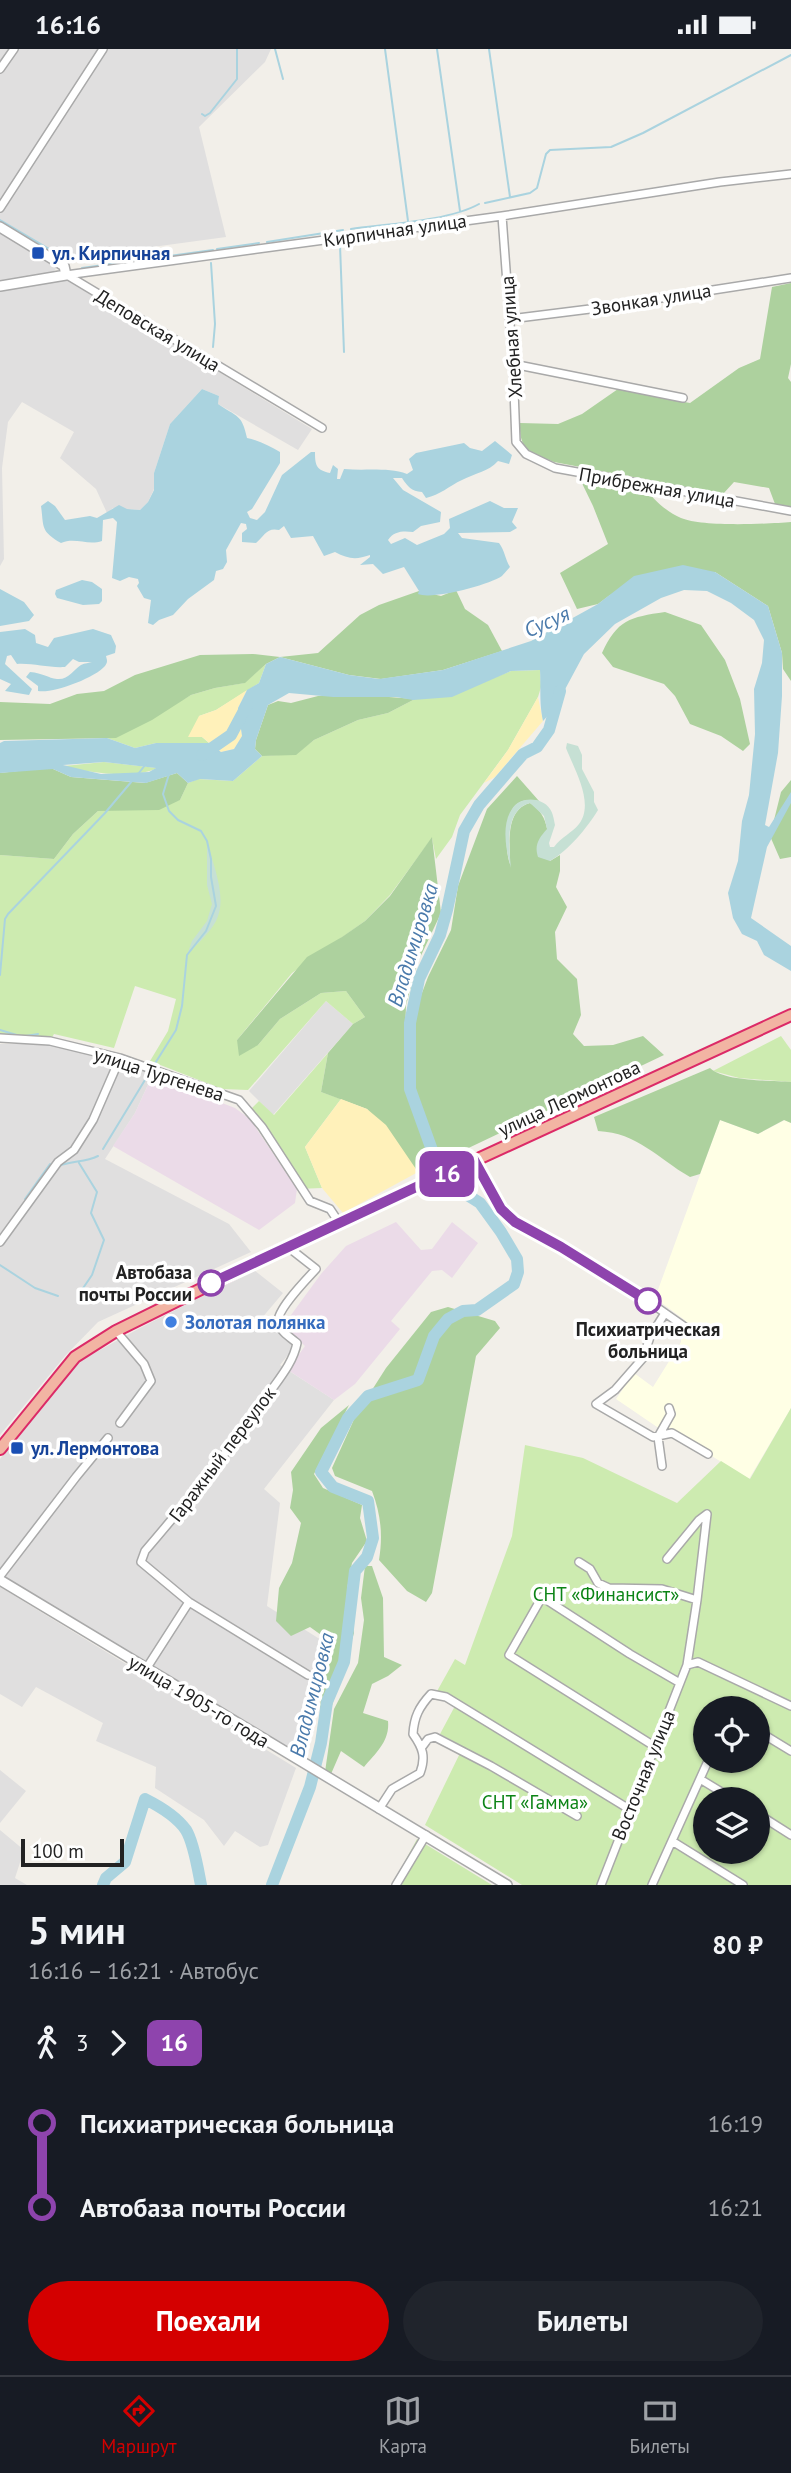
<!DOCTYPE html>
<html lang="ru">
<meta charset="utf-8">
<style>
:root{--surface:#171b24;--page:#20242c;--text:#f1f3f6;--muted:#9ea1a6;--line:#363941;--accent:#d40000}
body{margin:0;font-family:"PT Sans",sans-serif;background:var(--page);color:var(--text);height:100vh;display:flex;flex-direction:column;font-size:26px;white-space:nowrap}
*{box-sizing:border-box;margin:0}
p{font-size:23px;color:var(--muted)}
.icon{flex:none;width:38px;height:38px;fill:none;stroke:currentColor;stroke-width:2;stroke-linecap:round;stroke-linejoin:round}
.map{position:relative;height:1836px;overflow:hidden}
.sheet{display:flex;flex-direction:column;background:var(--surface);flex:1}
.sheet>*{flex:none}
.badge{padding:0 14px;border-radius:10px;font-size:24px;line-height:46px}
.fabs{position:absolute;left:693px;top:1647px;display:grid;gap:14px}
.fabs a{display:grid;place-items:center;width:77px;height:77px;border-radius:50%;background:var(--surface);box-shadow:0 2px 5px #0004;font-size:35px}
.scale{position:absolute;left:21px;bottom:18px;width:103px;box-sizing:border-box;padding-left:7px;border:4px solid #222;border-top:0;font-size:19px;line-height:24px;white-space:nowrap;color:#222;-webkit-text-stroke:5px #fff;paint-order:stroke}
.map>.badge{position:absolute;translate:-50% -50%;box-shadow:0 0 0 4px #fff}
.legs{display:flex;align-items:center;gap:10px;height:77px;padding:0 28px;font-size:23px}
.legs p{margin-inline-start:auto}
.overview{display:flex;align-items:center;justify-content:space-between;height:119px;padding:0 28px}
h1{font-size:38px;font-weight:700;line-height:52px}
.action{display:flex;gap:14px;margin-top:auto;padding:14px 28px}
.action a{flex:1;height:80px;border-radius:42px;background:var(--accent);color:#fff;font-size:28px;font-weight:700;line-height:80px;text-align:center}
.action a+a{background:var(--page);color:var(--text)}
ul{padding:0 28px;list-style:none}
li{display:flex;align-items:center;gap:24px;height:84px;font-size:26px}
li i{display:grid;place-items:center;width:10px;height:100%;margin:0 9px;background:currentColor}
li i::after{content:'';width:18px;height:18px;margin:-9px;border:5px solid;border-radius:50%;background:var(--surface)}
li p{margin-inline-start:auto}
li:first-child i{background:linear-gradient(#0000 50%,currentColor 0)}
li:last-child i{background:linear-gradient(currentColor 50%,#0000 0)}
.status{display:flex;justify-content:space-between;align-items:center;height:49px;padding:0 35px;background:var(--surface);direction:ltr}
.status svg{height:19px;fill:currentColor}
.tabs{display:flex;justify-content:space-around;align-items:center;height:98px;border-top:2px solid var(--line);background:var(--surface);font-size:19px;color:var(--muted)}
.tabs a{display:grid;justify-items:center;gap:4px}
.tabs .selected{color:var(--accent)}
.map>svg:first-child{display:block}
</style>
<div class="status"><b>16:16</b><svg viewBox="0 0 49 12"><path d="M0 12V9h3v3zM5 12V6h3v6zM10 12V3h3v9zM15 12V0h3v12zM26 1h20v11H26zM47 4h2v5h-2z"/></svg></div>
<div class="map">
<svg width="791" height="1836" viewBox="0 0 791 1836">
<rect width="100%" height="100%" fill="#f2efe9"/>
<path fill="#e0dfdf" d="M0,0H271L265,13L199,78L226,188L64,210L54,222L312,380L298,401L218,355L219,347L202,340L170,375L154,424V440L148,453L140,461L113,459L107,464L96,440L60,409L74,383L22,353L8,373L2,419L4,510L0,517Z
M326,952L353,975L273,1066L249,1042Z
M0,995H55L120,1009L152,1027L135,1064L105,1110L229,1175L251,1203L98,1273L65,1307L0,1386Z
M254,1221L283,1244L261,1270L296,1296L280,1316L334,1351L264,1440L280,1454L267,1557L326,1594L306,1712L0,1527V1410L80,1312L140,1279Z
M0,1538L296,1719L268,1796L260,1798L235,1782L224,1797L204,1771L155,1739L156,1718L96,1692L103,1674L36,1638L22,1658L0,1645Z
M0,1721L26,1742L0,1774Z
M0,1781L24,1801L15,1829L27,1836H0Z"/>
<path fill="#ebdbe8" d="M152,1027L235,1059L250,1070L297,1140L295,1154L259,1181L113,1097L135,1064Z
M396,1173L421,1201L432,1200L452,1173L478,1194L452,1229L442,1221L432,1222L391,1272L400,1280L355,1335L334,1351L288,1321L305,1297L283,1277L321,1225L346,1197Z"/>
<path fill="#ffffe5" d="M720,1071L758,1085L785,1071L791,1074V1359L749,1430L663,1377L660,1380L616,1350L634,1324L653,1338L681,1293V1281L686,1272L655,1249Z"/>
<path fill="#cdebb0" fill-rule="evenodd" d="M266,615L259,634L216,661L199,667L202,688L209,694H156L135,699L107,689L117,688L191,646L215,639L244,634Z
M540,621L541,638L538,648L508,701L460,766L452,788L436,810L432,789L390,846L365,872L292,924L237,991L258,996L280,970L321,944L346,942L365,968L353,975L326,952L248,1041L222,1040L150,1012L168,982L176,950L135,937L114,999L54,985L50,992L0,989V806L54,810L73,785L98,762L180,751L188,734L198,730L233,732L262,707L296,705L314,691L358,671L388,664L415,650L480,634L511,622Z
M104,713L157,719C138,730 85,724 64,717Z
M781,987L791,1001V1033L739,1029L713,1022Z
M328,1004L321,1043L341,1050L305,1098L322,1139L297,1140L251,1070L245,1066L259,1052L274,1066Z
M791,1359V1836H522L425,1776L463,1698L440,1685L455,1657L436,1644L455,1610L465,1616L512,1487L525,1396L583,1409L677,1454L721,1412L750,1430ZM705,1659H758V1712H705ZM705,1750H758V1802H705Z
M417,1790L492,1836H392Z"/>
<path fill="#add19e" d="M791,234V315L788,329L791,333V458L775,455L769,439L734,433L723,445L554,413C531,403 519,403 520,374L558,375L582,365L618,340L690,354L739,319L760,310L772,238Z
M578,426L644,437C652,450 667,463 681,469C702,478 766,475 791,473V632L783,620L782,604L768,557L715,523L610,546L598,555L577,560L560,524L608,495L593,457Z
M456,541L465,560L488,576L502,602L443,621L381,630L349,626L280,608L266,615L245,634L215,639L191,646L152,671L116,689L0,691V653L50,655L77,645L104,642L135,626L200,606L253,605L280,608L318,604L360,566L379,556L419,542L441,547Z
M665,563L701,576L725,611L740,650L750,695L743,702L721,687L690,675L675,647L664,635L613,618L602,604C617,571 630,568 665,563Z
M318,647H376L415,650L388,664L358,671L314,691L296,706L262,707L255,700L256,691L268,656L278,652L291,654Z
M45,719L53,720L71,728L145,734L177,724L188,734L180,751L159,761L98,762L73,785L54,810L0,806V724Z
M517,727L539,752C530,751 523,750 517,755C504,764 505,802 510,815C510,794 505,761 530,754C551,767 548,790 550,812L560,806V822L556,838L567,858L555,883L557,910L577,930L581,966L573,985L584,997L613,996L643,987L664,1006L418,1123L414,1120L367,1060L321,1043L328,1004L353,975L365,968L346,942L321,944L280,970L258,996L239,1007L237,991L307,908L342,888L365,872L390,847L432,788L441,864L417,915L406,956L405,989L428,928L451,881L458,837L487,760Z
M791,731V808L780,810L770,787L781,743Z
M710,1019C725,1033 770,1031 791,1033V1074L784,1071L758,1085L720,1071L700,1125L690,1128C657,1109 638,1084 598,1082L594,1068Z
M448,1258L495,1272L500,1279L476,1307L432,1544L426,1553L407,1542L379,1511C383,1486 381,1466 372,1442L335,1427L332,1419L356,1366L386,1319L431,1263Z
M349,1356L314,1425L323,1439L362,1456L360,1469L367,1492L352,1514L347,1540L354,1584L330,1663L320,1661L322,1634L331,1593L310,1578L291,1587L276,1572L279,1539L292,1514L301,1474L290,1459L293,1441L291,1423L321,1379Z
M365,1517H372L383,1549L384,1608L402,1616L388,1627L372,1635L363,1664L388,1672C390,1692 376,1704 364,1718L341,1702L331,1725L325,1723L334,1660L358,1614L364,1571L361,1549Z"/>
<path fill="#c6e0d4" d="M567,694L578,697L582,706V720L594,743V753L598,761C587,779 569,801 550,812L538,808C534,796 539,789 547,780L544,767L530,754C504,761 509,798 511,819C506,802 501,776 512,760C520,747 542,748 550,760C553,764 554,771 555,776L549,794L550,798H554C561,788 572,784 579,775C595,754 574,720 566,699Z
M207,792C213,817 228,848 216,872C209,885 196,896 187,906L192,892L207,872L212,855L207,836Z"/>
<path fill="#fff1ba" d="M247,641L238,659L242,687L234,700L221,703L202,688H188L199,667L216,661Z
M538,648L543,672L495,728L484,734L508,701Z
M341,1050L367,1060L386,1076L418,1123L343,1164L322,1139L305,1098Z"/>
<path fill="#aad3df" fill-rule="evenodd" d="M202,340L219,347L218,355C237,368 242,365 247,389C258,391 270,397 280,403V414L252,460L247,463L250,469L257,471L265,463L282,426L311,403H315C315,416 316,421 330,424L333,416L338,420L337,430H340L344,420C365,422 388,418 407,425L413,421L409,410L416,404L464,394L470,399L482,402L495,392L512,406L509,415L498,412C488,423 475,424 462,431C449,437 440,446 426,449L422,443C411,442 408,438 402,429H393L403,441L441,463L440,473L421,477L413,483C403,482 394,482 388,491L391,495L405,489L417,496L444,485L450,479L449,470L490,452L504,459H518L512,473L517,479L510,483L458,484L462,489L499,494C505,502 505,510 510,518C509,519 503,526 502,527C489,536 432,551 418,545L419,542L404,518L383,525L373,515L360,516L370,508V506C356,511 348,510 335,503L324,507L313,487L291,489L284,477L279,481C267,478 264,487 256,494L242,493V484L247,480L246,475L241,474L226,501L227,513L223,520L216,522L214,531L188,550L173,566L159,571L153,576L148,574L151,551L144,549L137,537L139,534L138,530L129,528L120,532L112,529L117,473L113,469L103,471L102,492C88,497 75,488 61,494C40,482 44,478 41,457L48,452L55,457L65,471L90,467L97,469L119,456L127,460L140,461L148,453L154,441V424L170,375Z
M683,516L715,523L768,557L782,604V647L778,704L765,776L769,778L791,743V754L767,798L751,869L791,897V922L764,906L757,892L742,885L733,869L728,844L738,812L742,772L749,746L755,685L754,640L762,614L764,591L754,571L731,554L707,542L684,541L661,549L615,575L584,605L555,659L543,672C539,653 541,640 540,621L511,622L452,648L413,651L396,648H333L289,644L268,656L256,691L255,700L262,707L233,732L200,730L188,734L177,724L146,734L71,728L53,720L0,724V694L4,692L107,689L135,699L156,694H209L221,703L234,700L242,687L238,659L247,641L259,634L266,615L280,608L349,626L379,630L443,621L531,592L598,555L634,527ZM104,713L156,719L149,723L101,725L63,716Z
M82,531L92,533L102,540V552L99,555L83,556L57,549L55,545L56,541Z
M0,540L24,553L34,566L29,572L0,577Z
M25,580L35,586L36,594L48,598L54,589L93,580L111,586L116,597L115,604L106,607C107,611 108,613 105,617C95,629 52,645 38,642V637L26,628L30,623C43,624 48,629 57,630C69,631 73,621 81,616C85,614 89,614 92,613H79L73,610L65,618C48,619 33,614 17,615L11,606L7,607L5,615L32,640L29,646L5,642L11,635L0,630V583Z"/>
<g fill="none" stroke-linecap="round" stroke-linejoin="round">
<path stroke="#aad3df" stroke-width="2" d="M275,0L283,30
M385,0L408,172
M437,0L460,162
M489,0L510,148
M202,65L205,67L210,64L237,30V0
M485,154L530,144L537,139L546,105L550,101L611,98L643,84L791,6
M0,171L66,210
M351,180C387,175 449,172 479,155
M267,193L343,181
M340,196L344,303
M217,200L259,194
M211,214L215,275L213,298
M82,219L213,201
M138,725L146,715
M0,926L5,870L8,865L105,764L132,732
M0,981L20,987
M26,987L38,985
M154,1016L176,981L182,957L187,906L206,882L216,857L211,828V810L207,792L201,782L178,771L169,762L163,745L169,725
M103,1100L148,1026
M59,1117C73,1111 84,1114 98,1107
M25,1150L50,1115
M0,1216L35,1239L58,1247
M79,1245L92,1226L104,1191L91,1164L97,1143L79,1114"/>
<path stroke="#aad3df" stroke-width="12" d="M202,706L231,686L247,656
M103,1836L106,1829L125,1813L145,1750C159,1757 177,1768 186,1781C194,1794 198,1821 201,1836
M272,1836L310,1738L321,1694L327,1653L344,1613L355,1522L367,1508L373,1489L368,1452L333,1438L321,1423L348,1369L368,1347L418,1331L434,1287L448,1270L463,1262L477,1261L514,1235L518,1223L517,1210L501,1183L480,1154L453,1137L432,1101L410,1040V974L419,930L440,886L447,861L464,782L479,756L523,705L537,698L549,681L560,642"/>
<defs>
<path id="minor" d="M0,20L14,0
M0,159L103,0
M502,167L513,315L516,393L526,405L555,419L791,462
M66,226L502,167L720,133L791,125
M67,226L322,379
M510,270L590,260L791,229
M513,315L683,349
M0,989L50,992L120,1009L239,1051L262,1078L310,1152L330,1160L340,1175
M474,1111L501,1160L515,1173L632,1241L688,1280
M0,1193L58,1113L74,1101L93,1071L120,1009
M288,1198L316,1220C307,1230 276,1261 278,1274C280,1282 291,1289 297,1294C293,1315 277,1332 265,1350C228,1403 187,1453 145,1502L141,1513L189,1553L308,1626
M665,1264L650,1288L643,1309L615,1341L596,1355L653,1388L672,1384L708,1405
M116,1282L144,1315L151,1332L120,1374
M662,1417L658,1388L671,1365L669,1359
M667,1510L699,1471L707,1465L697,1551
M579,1513L590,1520L598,1534L609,1539L662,1540L697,1551L687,1616L601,1836
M0,1527L76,1428L108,1389
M687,1616L698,1613L791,1657
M146,1620L189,1553
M758,1682L791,1702
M654,1697L509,1606L542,1548L630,1605L680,1634
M422,1698L428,1690L435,1688L491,1717L577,1767
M700,1730L733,1750
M379,1760L392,1740L420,1724C426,1708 423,1699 413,1685C414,1668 419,1658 431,1645L446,1648L629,1760
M758,1765L791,1786
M672,1792L743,1836
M396,1836L426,1786
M652,1836L708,1712"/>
<path id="tertiary" d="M0,178L64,217L66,226L0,237
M0,1531L507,1836"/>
<path id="trunk" d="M0,1400L75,1308L116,1282L276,1203L791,966"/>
</defs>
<use href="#minor" stroke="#a9a9a9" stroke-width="10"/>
<use href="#tertiary" stroke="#a9a9a9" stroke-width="12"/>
<use href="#trunk" stroke="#dc2a67" stroke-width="14"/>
<use href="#minor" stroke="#fff" stroke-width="7"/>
<use href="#tertiary" stroke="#fff" stroke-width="9"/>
<use href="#trunk" stroke="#f2b4a3" stroke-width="10"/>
</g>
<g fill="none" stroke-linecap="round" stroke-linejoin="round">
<defs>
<path id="line-1" d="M211,1234L474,1111L501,1160L515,1173L561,1198L648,1252"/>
</defs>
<use href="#line-1" stroke="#fff" stroke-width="16"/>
<use href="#line-1" stroke="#8e44ad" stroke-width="10"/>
</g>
<g fill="#1a4fb4" stroke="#fff" stroke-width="2.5">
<rect x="31" y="197" width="14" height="14" rx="3.5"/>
<rect x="10" y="1392" width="14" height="14" rx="3.5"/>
</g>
<g fill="#fff" stroke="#8e44ad" stroke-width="3.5">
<circle cx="211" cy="1234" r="12"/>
<circle cx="648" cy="1252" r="12"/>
</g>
<circle fill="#3f7fe0" stroke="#fff" stroke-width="2.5" cx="171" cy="1273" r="7"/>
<g text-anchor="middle" stroke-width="7" stroke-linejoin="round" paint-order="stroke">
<g font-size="19" fill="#222" stroke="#fff">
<text transform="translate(395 181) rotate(-8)" y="7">Кирпичная улица</text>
<text transform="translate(651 250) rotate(-9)" y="7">Звонкая улица</text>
<text transform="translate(158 281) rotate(31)" y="7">Деповская улица</text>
<text transform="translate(511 288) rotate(-94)" y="7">Хлебная улица</text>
<text transform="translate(657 438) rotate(10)" y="7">Прибрежная улица</text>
<text transform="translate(159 1025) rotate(18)" y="7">улица Тургенева</text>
<text transform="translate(569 1049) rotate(-25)" y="7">улица Лермонтова</text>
<text transform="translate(222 1405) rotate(-53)" y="7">Гаражный переулок</text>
<text transform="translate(199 1652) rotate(31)" y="7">улица 1905-го года</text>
<text transform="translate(643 1726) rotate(-68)" y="7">Восточная улица</text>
</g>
<g font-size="19" font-weight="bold" fill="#164399" stroke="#fff" text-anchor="start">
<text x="52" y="211">ул. Кирпичная</text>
<text x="31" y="1406">ул. Лермонтова</text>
</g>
<g font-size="19" font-weight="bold" fill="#222" stroke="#fff" text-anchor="end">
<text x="192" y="1230">Автобаза<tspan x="192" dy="22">почты России</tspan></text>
<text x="648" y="1287" text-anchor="middle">Психиатрическая<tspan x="648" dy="22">больница</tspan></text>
</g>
<g font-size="19" font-weight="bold" fill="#366cbe" stroke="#fff" text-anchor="start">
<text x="185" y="1280">Золотая полянка</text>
</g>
<g font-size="19" fill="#0c8416" stroke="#fff">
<text x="606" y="1552">СНТ «Финансист»</text>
<text x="535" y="1760">СНТ «Гамма»</text>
</g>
<g font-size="21" font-style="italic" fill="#4a7aab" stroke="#fff">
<text transform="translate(547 573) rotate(-24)" y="7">Сусуя</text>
<text transform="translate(413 896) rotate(-73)" y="7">Владимировка</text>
<text transform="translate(312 1646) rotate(-76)" y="7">Владимировка</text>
</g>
</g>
</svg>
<div class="fabs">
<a><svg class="icon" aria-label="locate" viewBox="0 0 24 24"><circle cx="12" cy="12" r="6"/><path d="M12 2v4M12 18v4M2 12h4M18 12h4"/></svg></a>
<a><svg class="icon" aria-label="layers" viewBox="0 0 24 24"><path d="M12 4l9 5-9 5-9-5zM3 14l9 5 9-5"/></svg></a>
</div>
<div class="scale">100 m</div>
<b class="badge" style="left:447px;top:1125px;background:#8e44ad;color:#fff">16</b>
</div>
<section class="sheet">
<div class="overview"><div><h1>5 мин</h1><p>16:16 – 16:21 · Автобус</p></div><b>80 ₽</b></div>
<div class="legs"><svg class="icon" aria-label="walk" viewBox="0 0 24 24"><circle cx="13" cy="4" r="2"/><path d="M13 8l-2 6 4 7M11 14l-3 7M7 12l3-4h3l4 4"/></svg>3<svg class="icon" aria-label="forward" viewBox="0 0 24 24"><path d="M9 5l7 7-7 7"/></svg><b class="badge" style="background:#8e44ad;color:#fff">16</b></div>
<ul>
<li><i style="color:#8e44ad"></i><b>Психиатрическая больница</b><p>16:19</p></li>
<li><i style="color:#8e44ad"></i><b>Автобаза почты России</b><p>16:21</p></li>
</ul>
<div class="action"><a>Поехали</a><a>Билеты</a></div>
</section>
<nav class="tabs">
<a class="selected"><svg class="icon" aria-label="directions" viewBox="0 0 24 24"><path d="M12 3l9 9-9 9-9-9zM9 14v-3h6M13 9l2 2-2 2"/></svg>Маршрут</a>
<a><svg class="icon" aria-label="map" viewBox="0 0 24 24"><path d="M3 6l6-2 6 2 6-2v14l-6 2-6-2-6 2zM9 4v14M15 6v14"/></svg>Карта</a>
<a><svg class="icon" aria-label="tickets" viewBox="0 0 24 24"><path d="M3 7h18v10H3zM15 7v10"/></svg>Билеты</a>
</nav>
